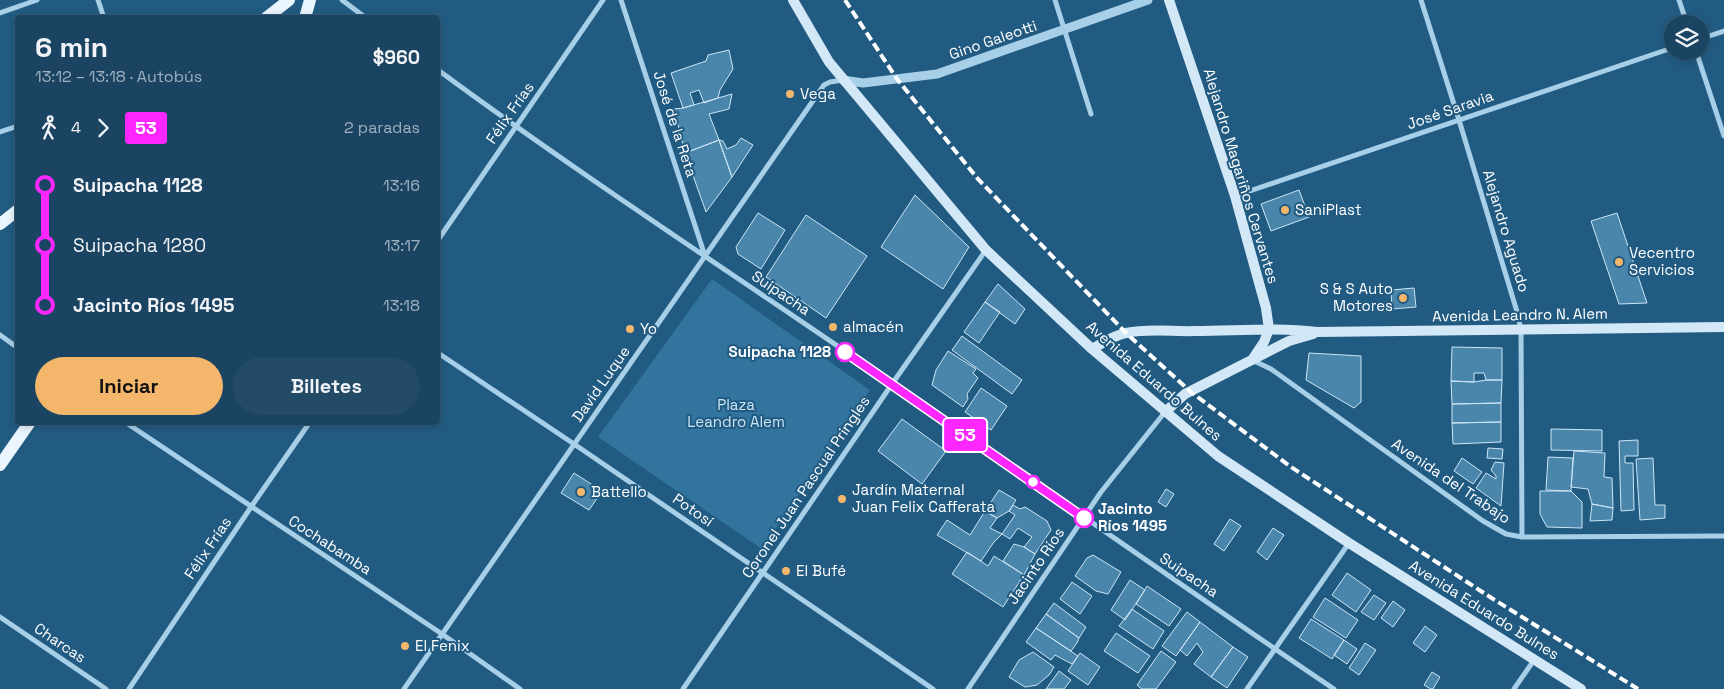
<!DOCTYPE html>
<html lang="es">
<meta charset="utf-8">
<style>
:root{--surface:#1a4462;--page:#234b68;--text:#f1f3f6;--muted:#9fb0be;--line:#385c77;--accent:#f4b66a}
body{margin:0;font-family:"Space Grotesk",sans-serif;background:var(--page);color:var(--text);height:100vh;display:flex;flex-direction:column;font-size:19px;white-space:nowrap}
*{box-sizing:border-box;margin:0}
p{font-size:16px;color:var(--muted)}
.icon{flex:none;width:28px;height:28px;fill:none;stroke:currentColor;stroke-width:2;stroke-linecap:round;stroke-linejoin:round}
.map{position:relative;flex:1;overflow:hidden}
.details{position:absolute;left:15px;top:15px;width:425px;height:410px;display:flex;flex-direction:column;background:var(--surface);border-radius:5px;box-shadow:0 2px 8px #0003,0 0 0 1px var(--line)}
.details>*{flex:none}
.badge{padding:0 10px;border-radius:4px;font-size:18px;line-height:32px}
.controls{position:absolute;left:1664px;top:15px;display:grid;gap:10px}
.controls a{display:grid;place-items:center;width:45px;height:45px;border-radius:50%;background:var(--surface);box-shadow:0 2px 8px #0003,0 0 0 1px var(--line);font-size:25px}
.map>.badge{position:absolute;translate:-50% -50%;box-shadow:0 0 0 2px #fff}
.legs{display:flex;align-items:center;gap:8px;height:55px;padding:0 20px;font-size:16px}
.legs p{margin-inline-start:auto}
.headline{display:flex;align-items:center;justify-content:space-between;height:85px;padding:0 20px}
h1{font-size:28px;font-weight:600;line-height:38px}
.action{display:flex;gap:10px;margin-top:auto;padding:10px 20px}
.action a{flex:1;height:58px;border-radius:30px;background:var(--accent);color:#111;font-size:20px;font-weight:600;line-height:58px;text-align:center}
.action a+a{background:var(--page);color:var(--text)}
ul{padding:0 20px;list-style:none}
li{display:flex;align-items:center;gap:18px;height:60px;font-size:19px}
li i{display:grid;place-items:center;width:8px;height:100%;margin:0 6px;background:currentColor}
li i::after{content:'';width:12px;height:12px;margin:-6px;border:4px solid;border-radius:50%;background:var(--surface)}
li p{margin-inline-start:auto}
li:first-child i{background:linear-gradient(#0000 50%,currentColor 0)}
li:last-child i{background:linear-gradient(currentColor 50%,#0000 0)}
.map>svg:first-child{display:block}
</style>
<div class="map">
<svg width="1724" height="689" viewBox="0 0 1724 689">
<rect width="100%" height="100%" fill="#225b82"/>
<path fill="#32749e" d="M712,279L870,390L762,549L598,437Z"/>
<path fill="#4a85ab" stroke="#cce6f6" d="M729,50L733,69L720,90L718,98L704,103L699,90L690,93L694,105L683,108L671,73L706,61L708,55Z
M732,94L729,109L709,114L719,140L685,153L674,109L683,108Z
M741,138L753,145L732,177L719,140L723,141L727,149L736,145Z
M719,140L732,177L706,212L685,153Z
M1299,190L1309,217L1271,231L1261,204Z
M915,195L969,247L943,289L881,247Z
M758,213L785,230L761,269L738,254L736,247Z
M1617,213L1647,303L1619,304L1591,221Z
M806,215L867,256L826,318L766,277Z
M998,284L1025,309L1015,324L985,302Z
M1414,288L1416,307L1392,309L1391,290Z
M985,302L1000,312L979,343L964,332Z
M962,336L1022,380L1012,394L952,350Z
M1452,347L1502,348V380H1486L1484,373H1474V382L1451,381Z
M948,351L976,369L973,373L978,378L967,394L968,399L963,407L932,385L936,370Z
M1309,353L1361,356V402L1354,408L1306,380Z
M1486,380H1502L1501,403L1452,404L1451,381L1474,382Z
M981,388L1007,406L991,430L965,412Z
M1501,403V422L1452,423V404Z
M902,419L946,451L922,484L878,451Z
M1501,422V442L1453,444L1452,423Z
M1551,429L1602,430V451L1551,450Z
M1638,440V456H1625V463H1633L1634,510L1621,511L1619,441Z
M1488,448L1503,449L1502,459L1487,458Z
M1574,451L1605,453L1604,477L1612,478L1613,508L1592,504L1588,489L1571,487Z
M1548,457L1573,458L1571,491L1546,490Z
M1462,458L1482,472L1473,484L1454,471Z
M1653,458L1655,505H1665V518L1640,520L1636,459Z
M1495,462L1504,463L1501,506L1476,488L1486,473L1496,479V476L1491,470Z
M574,473L602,491L589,510L561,493Z
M1166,489L1174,494L1166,507L1158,502Z
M999,490L1016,500L1009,511L997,518L985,511Z
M1540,491H1571L1582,502V528L1547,527L1540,514Z
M1592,504L1613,508L1612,520L1590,521Z
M1013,505L1020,509L1025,507L1047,521L1051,530L1035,554L1024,547L1032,537L1018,528L1010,539L1002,534L1015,515L1009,511Z
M985,511L997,518L990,528L1002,534L994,542L981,561L937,535L947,520L970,535Z
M1230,519L1241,526L1224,551L1214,544Z
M1273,528L1284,535L1267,560L1257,552Z
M1014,544L1024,547L1035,554L1024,575L1003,561Z
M967,552L988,566L994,556L1024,575L1003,607L952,574Z
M1093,555L1121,572L1108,594L1096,591L1075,576L1087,558Z
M1347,573L1371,590L1356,612L1332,595Z
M1130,580L1145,590L1125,620L1111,610Z
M1072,582L1092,596L1080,614L1060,599Z
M1147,586L1181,609L1169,626L1136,604Z
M1374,595L1386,603L1374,620L1361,612Z
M1325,598L1358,620L1346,638L1313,617Z
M1393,601L1405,610L1393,627L1381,618Z
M1054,603L1086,627L1079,638L1046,614Z
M1132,609L1164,631L1153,649L1119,626Z
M1187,612L1200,622L1176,656L1162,646Z
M1046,614L1079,638L1077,643L1071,651L1036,628Z
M1311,619L1344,640L1332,659L1299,638Z
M1200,622L1233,647L1211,677L1194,664L1203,652L1197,643L1187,656L1180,650Z
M1425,626L1437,635L1425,652L1413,643Z
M1036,628L1078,656L1072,664L1055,655L1051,660L1026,642Z
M1116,633L1150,656L1138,673L1104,651Z
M1344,640L1357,649L1347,664L1334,655Z
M1365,643L1376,650L1359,675L1349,668Z
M1233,647L1248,657L1227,688L1211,677Z
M1161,651L1176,662L1156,689H1142L1137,685Z
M1033,652L1054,667L1049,675L1037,685L1025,687L1009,677L1019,660Z
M1080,653L1100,667L1088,685L1068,671Z
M1059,671L1071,680L1064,689H1046Z
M1432,672L1440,677L1433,689H1431L1424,685Z"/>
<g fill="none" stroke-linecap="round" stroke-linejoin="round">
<path stroke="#a8cfe8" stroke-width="5" d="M98,0L104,18
M342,0L366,18
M621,0L705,256
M1055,0L1091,114
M1421,0L1459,120L1518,315L1521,330L1522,537
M1679,0L1687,24
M0,13L37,0
M1700,39L1724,31
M1696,51L1724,136
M438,70C586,179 741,279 893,384C1040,486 1186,589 1334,689
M0,132L18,126
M1235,196L1672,48
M438,240L603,0
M0,335L18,348
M438,353L574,444L933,689
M1252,360L1271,369L1483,521L1506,534L1522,537L1724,536
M125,422L442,634L520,689
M0,617L106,689
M129,689L251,507L310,422
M404,689L824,85L830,82L843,80
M683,689L892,384L986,250
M968,689L1101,492L1165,412
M1247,689L1349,543
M1514,689L1534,660"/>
<path stroke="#a8cfe8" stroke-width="9" d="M843,80L863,83L937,74L1148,0"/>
<path stroke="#d3e8f6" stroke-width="10" d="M793,0L829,62L986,250L1092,349L1218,456L1349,543L1581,689
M1169,0L1235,196L1266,308L1269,329L1264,342L1252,360
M1092,349C1103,343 1114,335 1126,333C1149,328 1173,332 1195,331C1236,331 1276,327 1317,332L1724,327
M1165,412L1185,394L1289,341L1313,334"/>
<path stroke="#ebf5fe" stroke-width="12" d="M266,18L289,0
M305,18L310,0
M0,224L18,210
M0,465L30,422"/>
<path stroke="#fff" stroke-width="4" stroke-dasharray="9 4" stroke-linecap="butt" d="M845,0L897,79L978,179L1126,333L1191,392L1291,467L1490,597L1638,689"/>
</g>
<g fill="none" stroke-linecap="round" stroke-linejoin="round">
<defs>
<path id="line-1" d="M845,352L1084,518"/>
</defs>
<use href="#line-1" stroke="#fff" stroke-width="11"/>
<use href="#line-1" stroke="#fe27ff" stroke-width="8"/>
</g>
<g fill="#f4b66a" stroke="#225b82" stroke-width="2">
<circle cx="790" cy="94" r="5"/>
<circle cx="1285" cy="210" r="5"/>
<circle cx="1619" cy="262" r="5"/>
<circle cx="1403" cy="298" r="5"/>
<circle cx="833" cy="327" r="5"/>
<circle cx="630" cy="329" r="5"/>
<circle cx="581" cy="492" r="5"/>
<circle cx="842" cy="499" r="5"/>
<circle cx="786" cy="571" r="5"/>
<circle cx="405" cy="646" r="5"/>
</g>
<g fill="#fff" stroke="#fe27ff" stroke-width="2.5">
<circle cx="845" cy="352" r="9"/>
<circle cx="1033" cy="482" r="6"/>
<circle cx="1084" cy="518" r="9"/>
</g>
<g text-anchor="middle" stroke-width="4" stroke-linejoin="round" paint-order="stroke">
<g font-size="15" fill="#fff" stroke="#225b82">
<text transform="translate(993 40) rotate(-19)" y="5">Gino Galeotti</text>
<text transform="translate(1450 110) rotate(-19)" y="5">José Saravia</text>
<text transform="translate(510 113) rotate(-55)" y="5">Félix Frías</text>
<text transform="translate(675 124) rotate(72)" y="5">José de la Reta</text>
<text transform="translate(1241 176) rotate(73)" y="5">Alejandro Magariños Cervantes</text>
<text transform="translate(1506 231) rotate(73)" y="5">Alejandro Aguado</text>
<text transform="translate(781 293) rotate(34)" y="5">Suipacha</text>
<text transform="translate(1520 315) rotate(-1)" y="5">Avenida Leandro N. Alem</text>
<text transform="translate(1154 381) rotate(41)" y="5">Avenida Eduardo Bulnes</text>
<text transform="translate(601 384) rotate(-55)" y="5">David Luque</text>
<text transform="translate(1451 481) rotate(34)" y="5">Avenida del Trabajo</text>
<text transform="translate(806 487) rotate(-56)" y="5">Coronel Juan Pascual Pringles</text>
<text transform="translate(693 510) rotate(35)" y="5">Potosí</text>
<text transform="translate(330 545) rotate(33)" y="5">Cochabamba</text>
<text transform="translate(208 548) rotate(-56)" y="5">Félix Frías</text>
<text transform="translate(1036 566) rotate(-56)" y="5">Jacinto Ríos</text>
<text transform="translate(1189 575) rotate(34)" y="5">Suipacha</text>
<text transform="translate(1484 610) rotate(32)" y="5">Avenida Eduardo Bulnes</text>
<text transform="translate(60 643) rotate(34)" y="5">Charcas</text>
</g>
<g font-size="15" fill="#fff" stroke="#225b82" text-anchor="start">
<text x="800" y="99">Vega</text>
<text x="1295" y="215">SaniPlast</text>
<text x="1629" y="258">Vecentro<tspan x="1629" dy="17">Servicios</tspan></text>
<text x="1393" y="294" text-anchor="end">S &amp; S Auto<tspan x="1393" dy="17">Motores</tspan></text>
<text x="843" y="332">almacén</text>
<text x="640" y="334">Yo</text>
<text x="852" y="495">Jardín Maternal<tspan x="852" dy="17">Juan Felix Cafferata</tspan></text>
<text x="591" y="497">Battello</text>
<text x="796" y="576">El Bufé</text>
<text x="415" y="651">El Fenix</text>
</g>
<g font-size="15" font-weight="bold" fill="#fff" stroke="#225b82" text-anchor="end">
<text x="831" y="357">Suipacha 1128</text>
<text x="1098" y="514" text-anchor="start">Jacinto<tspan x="1098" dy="17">Ríos 1495</tspan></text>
</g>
<g font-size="15" fill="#cce6f6" stroke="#225b82">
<text x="736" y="410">Plaza<tspan x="736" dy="17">Leandro Alem</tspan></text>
</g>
</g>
</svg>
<div class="controls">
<a><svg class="icon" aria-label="layers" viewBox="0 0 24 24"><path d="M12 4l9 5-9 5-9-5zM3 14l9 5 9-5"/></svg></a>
</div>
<b class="badge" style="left:965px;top:435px;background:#fe27ff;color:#fff">53</b>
<section class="details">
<div class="headline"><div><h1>6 min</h1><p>13:12 – 13:18 · Autobús</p></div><b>$960</b></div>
<div class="legs"><svg class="icon" aria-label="walk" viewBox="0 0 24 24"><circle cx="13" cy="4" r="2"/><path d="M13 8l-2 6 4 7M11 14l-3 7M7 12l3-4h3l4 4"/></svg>4<svg class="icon" aria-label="forward" viewBox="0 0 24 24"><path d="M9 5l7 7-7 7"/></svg><b class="badge" style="background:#fe27ff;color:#fff">53</b><p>2 paradas</p></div>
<ul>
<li><i style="color:#fe27ff"></i><b>Suipacha 1128</b><p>13:16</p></li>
<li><i style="color:#fe27ff"></i><span>Suipacha 1280</span><p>13:17</p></li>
<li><i style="color:#fe27ff"></i><b>Jacinto Ríos 1495</b><p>13:18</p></li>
</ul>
<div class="action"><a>Iniciar</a><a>Billetes</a></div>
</section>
</div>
